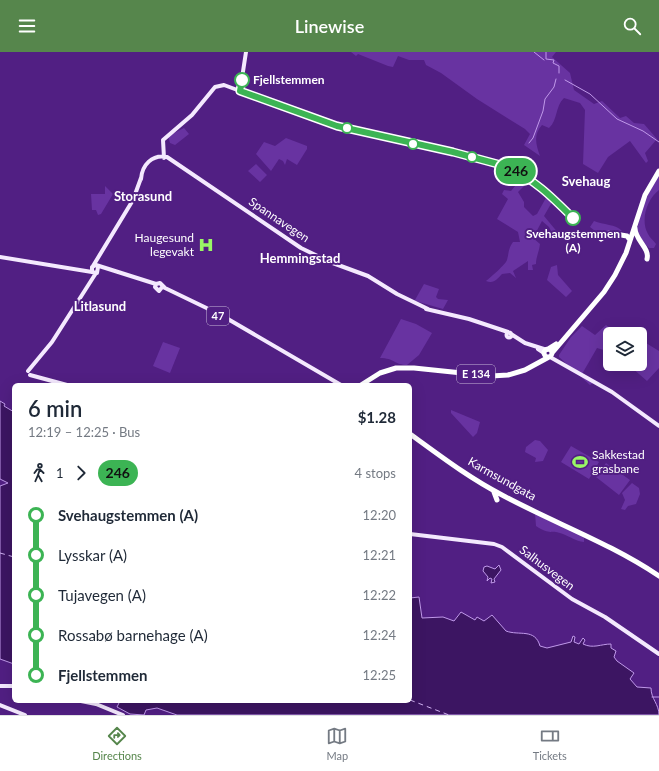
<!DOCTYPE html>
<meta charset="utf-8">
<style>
:root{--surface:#fff;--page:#f6f6f7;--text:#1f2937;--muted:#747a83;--line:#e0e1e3;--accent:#56864c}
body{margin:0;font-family:Lato,sans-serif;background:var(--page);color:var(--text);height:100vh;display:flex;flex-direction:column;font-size:15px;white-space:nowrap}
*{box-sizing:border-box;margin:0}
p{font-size:13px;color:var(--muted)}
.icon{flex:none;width:22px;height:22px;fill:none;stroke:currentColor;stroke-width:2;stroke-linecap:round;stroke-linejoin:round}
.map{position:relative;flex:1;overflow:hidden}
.panel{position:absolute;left:12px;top:331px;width:400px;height:320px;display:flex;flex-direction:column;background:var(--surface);border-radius:6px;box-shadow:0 4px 16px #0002}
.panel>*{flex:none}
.badge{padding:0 8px;border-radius:13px;font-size:14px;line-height:26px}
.tools{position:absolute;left:603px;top:275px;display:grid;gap:8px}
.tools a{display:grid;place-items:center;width:44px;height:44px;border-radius:6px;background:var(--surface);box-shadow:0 4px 16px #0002;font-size:20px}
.map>.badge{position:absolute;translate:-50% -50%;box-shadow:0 0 0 2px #fff}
.legs{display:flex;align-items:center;gap:6px;height:44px;padding:0 16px;font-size:13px}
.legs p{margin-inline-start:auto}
.headline{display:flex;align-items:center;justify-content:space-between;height:68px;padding:0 16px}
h1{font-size:22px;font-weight:600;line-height:30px}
ul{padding:0 16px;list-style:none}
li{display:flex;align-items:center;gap:14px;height:40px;font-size:15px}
li i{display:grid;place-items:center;width:6px;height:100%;margin:0 5px;background:currentColor}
li i::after{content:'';width:10px;height:10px;margin:-5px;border:3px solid;border-radius:50%;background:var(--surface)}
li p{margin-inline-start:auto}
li:first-child i{background:linear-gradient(#0000 50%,currentColor 0)}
li:last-child i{background:linear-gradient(currentColor 50%,#0000 0)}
header{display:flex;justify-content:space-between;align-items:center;height:52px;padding:0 16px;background:var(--accent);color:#fff;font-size:18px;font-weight:600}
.menu{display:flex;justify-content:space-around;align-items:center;height:56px;border-top:1px solid var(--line);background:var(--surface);font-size:11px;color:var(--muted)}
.menu a{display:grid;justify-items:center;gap:2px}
.menu .on{color:var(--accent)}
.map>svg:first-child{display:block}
</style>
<header><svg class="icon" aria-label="menu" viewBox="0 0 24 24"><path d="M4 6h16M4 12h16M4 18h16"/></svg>Linewise<svg class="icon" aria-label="search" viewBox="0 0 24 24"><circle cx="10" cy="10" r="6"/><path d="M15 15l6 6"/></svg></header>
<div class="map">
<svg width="659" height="663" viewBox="0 0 659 663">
<rect width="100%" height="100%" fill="#511f83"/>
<path fill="#6833a1" d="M351,0H556L552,5L570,21L574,38L594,52L602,49L620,66L626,64L634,71L644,72L657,87L645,101L648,109L646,111L630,89L608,105L598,121L583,112L585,58L580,51L564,46C555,54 558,68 549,76L542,73C533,83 536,93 540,104L524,93L530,82L525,77L477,47L441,21L426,13L424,8H409L398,4L393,15L388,14L358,2L356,4Z
M184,76L189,82L175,93L170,91L168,84Z
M286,86L307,94V97L297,113L287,107L285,113L283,109L279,107L271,119L256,102L264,90L275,94Z
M256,112L267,123L260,130L248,119Z
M659,121V138C647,147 640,168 648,182C650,186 653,188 656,192L654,196H649C644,191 636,182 638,174C641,156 650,138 659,121Z
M520,128L529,129L518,140L524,150V155L533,164L537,162L547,144L552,150L544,164L559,182L554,185L549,175L542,169L533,186L540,192C539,200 536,205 536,212L532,213L533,218H528V209L513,219L516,226L510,221L502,222C497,227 494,232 486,229C490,226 506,212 507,208C509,201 508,197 513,190H520L518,180L497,167L508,147L502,142L504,138L511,139Z
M105,134L113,142L101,162L98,163L96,158H92L91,142H105Z
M594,169C603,173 616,172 622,179H607L599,182L590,175Z
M557,213L558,223L572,239L566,245L547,228L551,215Z
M424,232L439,237L436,245L438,247L448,248L443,257L412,248H415Z
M401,267L416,272L432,281L419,303L407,313C395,313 394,306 380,306Z
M606,273L618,282H610V295L607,299L597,296L582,322L593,331L590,333L559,305V303L571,285L582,274L595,283Z
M163,290L180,296L170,321L153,314Z
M646,291L659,299V316L647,329L631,315L632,312H640V292Z
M451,358L480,370L477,381L473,385L451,361Z
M535,388L540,389L548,398L543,409L535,410L536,406L525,400L526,395Z
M571,394L599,410L589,427L561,410Z
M606,411L630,428L619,443L596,425Z
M632,431L639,436L640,442L636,452L628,454L625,458L621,457L625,448L622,441Z
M535,461L572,478L584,486V490C575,489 571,485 563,482C551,477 551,484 536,474Z"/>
<path fill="#3c1562" stroke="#c099ea" d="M0,349L5,352L4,354L14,360V612L0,607V434L8,431L0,427Z
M499,513L501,518L494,527L495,530L491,531L492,527L490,526L487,529L488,525L483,519L484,515L487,514L495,517Z
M419,545L422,566L443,565L454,569L461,560L475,568L477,565L484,569L492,563L506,579C519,584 535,576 540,594L547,596L571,590L573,584L575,585L574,590L579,592L583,586L585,588L583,592C593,597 601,592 611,592V596L616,599L614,605L617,609L634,621L630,627L637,635L651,636C651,647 659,652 659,663H177L157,656L146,658L144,663L130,662L117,655L120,649H410V546Z"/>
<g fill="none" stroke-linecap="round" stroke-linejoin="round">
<path stroke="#c099ea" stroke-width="1" d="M534,0L544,8
M546,0V7L554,8L553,11L559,14V21
M565,28L590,42L617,67L643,79L659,90
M529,91L533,86L543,59L545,47L554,35L556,27
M652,645H659"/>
<path stroke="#d0b1f1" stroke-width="1" stroke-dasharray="5 4" stroke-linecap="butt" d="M0,501L14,505
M410,648L449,663"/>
<path stroke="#f4e9fe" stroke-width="4" d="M164,106L163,88L192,63L215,35L224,33L240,39L246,0
M141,127C142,113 152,102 167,105L301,196L330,210L368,224L397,242L428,257
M0,205L92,220
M93,214L133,148L141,126
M98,215L97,221L92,220V215L96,213L156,232
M163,234L159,239L155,235L156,232L160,231L165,236L221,263L341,333
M426,257L469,267L508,280
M506.5 283a2.5 2.5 0 1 1 5 0a2.5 2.5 0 1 1-5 0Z
M511,282L525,291L547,298
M538,297L544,301
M550,305L612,340L659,374
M28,319L52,290L96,221
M30,323L67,333
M410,482L494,492L502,495L572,547L605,565L659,602
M0,634H14
M81,649L96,652L123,663
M0,653L25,663"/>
<path stroke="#fff" stroke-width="5" d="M635,176C635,188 650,196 647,207
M601,187L609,181L627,184L630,188
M548,297L556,292
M544 301a4 4 0 1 1 8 0a4 4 0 1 1-8 0Z
M552,301L604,240L615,223L626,201L645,143L659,119
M361,333L380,321L396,316H414L491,324L508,323L525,318L549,305
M410,382C439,403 469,426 502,443C554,471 610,491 659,524
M494,440L497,448"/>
</g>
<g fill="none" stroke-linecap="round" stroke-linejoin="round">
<defs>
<path id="line-1" d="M242,28L240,39L337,74L453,100L505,114C533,126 552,145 573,166"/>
</defs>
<use href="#line-1" stroke="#fff" stroke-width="9"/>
<use href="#line-1" stroke="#3cb454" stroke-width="6"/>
</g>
<defs>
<symbol id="hospital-bare" viewBox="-9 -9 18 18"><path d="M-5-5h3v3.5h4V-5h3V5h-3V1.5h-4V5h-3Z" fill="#99f766" stroke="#511f83" stroke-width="2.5" paint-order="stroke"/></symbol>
<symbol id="stadium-bare" viewBox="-9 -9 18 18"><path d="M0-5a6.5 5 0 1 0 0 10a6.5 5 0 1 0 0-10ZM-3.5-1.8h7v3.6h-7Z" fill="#99f766" stroke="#511f83" stroke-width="2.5" paint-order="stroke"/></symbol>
</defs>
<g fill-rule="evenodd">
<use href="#hospital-bare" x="195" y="182" width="22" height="22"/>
<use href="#stadium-bare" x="569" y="399" width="22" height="22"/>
</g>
<g fill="#fff" stroke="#3cb454" stroke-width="2">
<circle cx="242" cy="28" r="7"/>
<circle cx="347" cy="76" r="5"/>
<circle cx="413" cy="92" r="5"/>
<circle cx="472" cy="105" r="5"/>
<circle cx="573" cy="166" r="7"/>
</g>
<g text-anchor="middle" stroke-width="4" stroke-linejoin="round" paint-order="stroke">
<g fill="#511f83" stroke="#cbbcda" stroke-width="1">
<rect x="207" y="255" width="22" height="18" rx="3"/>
<rect x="457" y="313" width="38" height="18" rx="3"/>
</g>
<g font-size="11" font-weight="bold" fill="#fff">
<text x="218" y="268">47</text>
<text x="476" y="326">E 134</text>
</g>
<g font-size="12" font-weight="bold" fill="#fff" stroke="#511f83" text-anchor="start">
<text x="253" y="32">Fjellstemmen</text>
<text x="573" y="186" text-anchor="middle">Svehaugstemmen<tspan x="573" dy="14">(A)</tspan></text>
</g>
<g font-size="12" fill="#fff" stroke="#511f83">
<text transform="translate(279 168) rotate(34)" y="4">Spannavegen</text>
<text transform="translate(502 427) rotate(29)" y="4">Karmsundgata</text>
<text transform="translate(547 516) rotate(37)" y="4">Salhusvegen</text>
</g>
<g font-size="12" fill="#fff" stroke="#511f83" text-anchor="end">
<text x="194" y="190">Haugesund<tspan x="194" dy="14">legevakt</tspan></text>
<text x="592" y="407" text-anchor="start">Sakkestad<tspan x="592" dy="14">grasbane</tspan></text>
</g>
<g font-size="13" font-weight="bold" fill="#fff" stroke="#511f83">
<text x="586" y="134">Svehaug</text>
<text x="143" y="149">Storasund</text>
<text x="300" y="211">Hemmingstad</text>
<text x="100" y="259">Litlasund</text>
</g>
</g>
</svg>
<div class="tools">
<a><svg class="icon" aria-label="layers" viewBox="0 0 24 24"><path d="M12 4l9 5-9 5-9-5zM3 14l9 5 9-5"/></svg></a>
</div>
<b class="badge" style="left:516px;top:119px;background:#3cb454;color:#111">246</b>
<section class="panel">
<div class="headline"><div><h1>6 min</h1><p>12:19 – 12:25 · Bus</p></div><b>$1.28</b></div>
<div class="legs"><svg class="icon" aria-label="walk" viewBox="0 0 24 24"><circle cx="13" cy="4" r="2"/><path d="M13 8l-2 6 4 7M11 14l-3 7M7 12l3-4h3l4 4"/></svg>1<svg class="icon" aria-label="forward" viewBox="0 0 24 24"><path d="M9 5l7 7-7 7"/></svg><b class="badge" style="background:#3cb454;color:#111">246</b><p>4 stops</p></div>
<ul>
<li><i style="color:#3cb454"></i><b>Svehaugstemmen (A)</b><p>12:20</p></li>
<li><i style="color:#3cb454"></i><span>Lysskar (A)</span><p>12:21</p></li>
<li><i style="color:#3cb454"></i><span>Tujavegen (A)</span><p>12:22</p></li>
<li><i style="color:#3cb454"></i><span>Rossabø barnehage (A)</span><p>12:24</p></li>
<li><i style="color:#3cb454"></i><b>Fjellstemmen</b><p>12:25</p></li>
</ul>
</section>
</div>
<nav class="menu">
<a class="on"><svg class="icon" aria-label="directions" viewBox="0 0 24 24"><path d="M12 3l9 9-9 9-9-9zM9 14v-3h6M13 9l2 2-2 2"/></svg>Directions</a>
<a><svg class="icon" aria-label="map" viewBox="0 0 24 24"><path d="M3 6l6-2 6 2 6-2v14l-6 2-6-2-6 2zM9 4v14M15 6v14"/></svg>Map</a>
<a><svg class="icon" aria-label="tickets" viewBox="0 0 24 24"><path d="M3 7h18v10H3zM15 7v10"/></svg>Tickets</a>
</nav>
